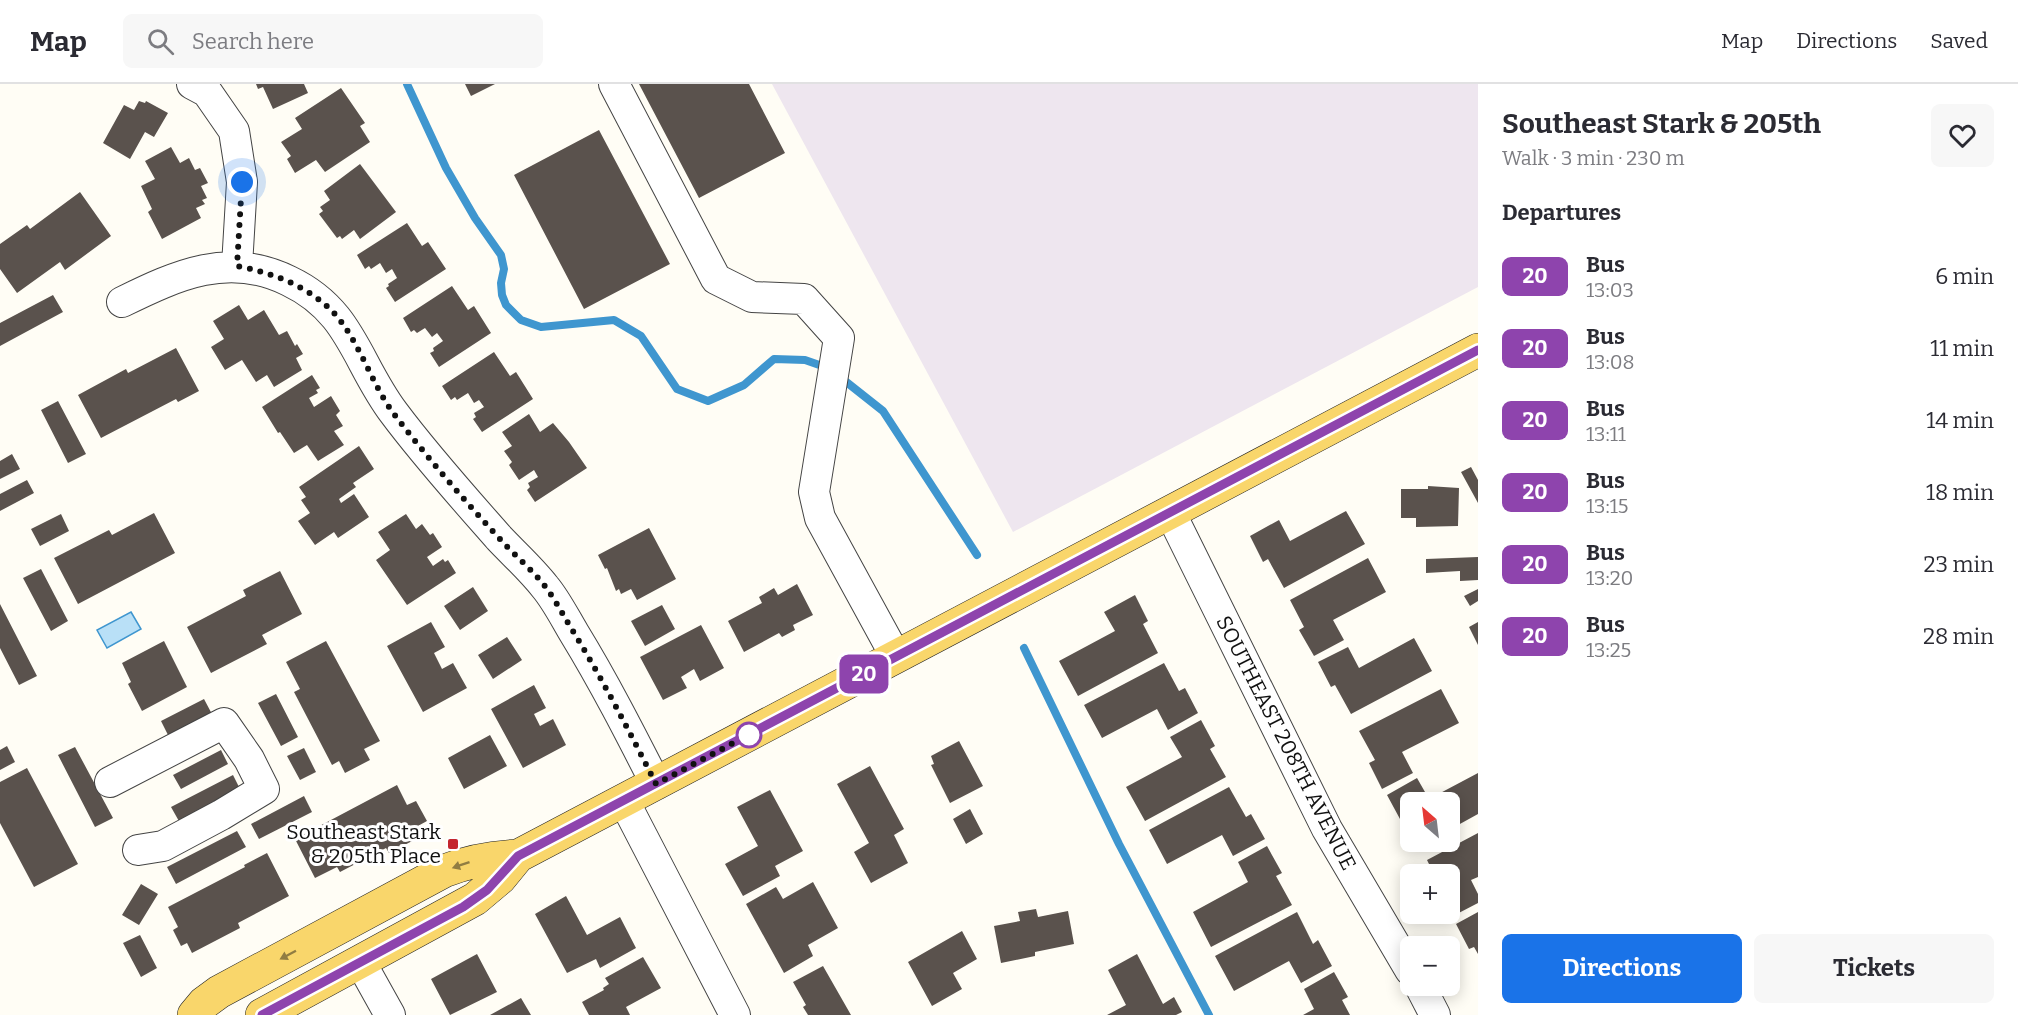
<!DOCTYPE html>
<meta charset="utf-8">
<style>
:root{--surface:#fff;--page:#f7f7f7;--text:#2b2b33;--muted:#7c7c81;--line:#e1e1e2;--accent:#1a73e8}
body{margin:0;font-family:Bitter,serif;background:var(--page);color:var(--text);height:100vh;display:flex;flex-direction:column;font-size:22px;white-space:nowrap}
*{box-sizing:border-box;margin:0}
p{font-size:20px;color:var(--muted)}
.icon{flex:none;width:33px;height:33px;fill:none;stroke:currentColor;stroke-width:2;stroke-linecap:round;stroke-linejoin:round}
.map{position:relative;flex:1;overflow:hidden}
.details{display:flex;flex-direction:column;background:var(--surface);width:540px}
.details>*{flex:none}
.badge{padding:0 12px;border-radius:9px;font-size:21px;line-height:39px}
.needle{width:39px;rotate:332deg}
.controls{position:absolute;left:1400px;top:708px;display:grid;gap:12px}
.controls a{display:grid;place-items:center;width:60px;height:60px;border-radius:9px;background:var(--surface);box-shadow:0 3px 15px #0003;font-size:30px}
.you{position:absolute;width:30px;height:30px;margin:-15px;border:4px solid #fff;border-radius:50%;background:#1a73e8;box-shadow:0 0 0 9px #1a73e833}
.map>.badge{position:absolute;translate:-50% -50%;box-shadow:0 0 0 3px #fff}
h2{padding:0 24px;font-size:22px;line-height:54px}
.round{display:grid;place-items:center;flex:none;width:63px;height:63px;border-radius:9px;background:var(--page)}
.overview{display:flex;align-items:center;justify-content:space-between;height:102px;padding:0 24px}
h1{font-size:28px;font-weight:700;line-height:45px}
.primary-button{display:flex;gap:12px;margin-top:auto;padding:12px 24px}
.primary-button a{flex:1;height:69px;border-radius:9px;background:var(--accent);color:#fff;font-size:24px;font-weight:700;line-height:69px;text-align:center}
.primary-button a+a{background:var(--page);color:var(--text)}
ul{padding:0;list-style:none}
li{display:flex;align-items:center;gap:18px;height:72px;padding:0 24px}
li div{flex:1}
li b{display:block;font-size:22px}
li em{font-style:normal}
li .badge{min-width:66px;font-weight:700;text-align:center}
header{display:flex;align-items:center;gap:36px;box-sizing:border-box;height:84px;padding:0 30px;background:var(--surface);border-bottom:2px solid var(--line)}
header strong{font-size:28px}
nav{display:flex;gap:33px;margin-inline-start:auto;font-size:21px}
.search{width:420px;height:54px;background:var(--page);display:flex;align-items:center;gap:15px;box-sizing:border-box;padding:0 21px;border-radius:9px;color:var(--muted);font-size:22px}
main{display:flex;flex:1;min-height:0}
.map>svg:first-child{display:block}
</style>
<header>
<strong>Map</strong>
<div class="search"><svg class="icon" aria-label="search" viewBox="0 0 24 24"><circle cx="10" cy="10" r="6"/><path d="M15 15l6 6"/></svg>Search here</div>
<nav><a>Map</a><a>Directions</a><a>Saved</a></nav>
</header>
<main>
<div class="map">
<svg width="1478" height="931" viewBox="0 0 1478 931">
<rect width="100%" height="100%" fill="#fffdf5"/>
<path fill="#eee6ef" d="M772,0H1478V203L1013,448Z"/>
<path fill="#b9e0f7" stroke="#3f96cf" stroke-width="1.5" d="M131,528L141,545L107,564L97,546Z"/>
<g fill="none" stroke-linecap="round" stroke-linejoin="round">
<path stroke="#3f96cf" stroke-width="8" d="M407,0L446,84L475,134L501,171L504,185L501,199L502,211L506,221L521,236L541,243L614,236L641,252L677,305L708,317L744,301L774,275L805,276L828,284
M840,293L883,327L977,471
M1024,564L1119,760L1209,931"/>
</g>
<path fill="#5a524d" d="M256,0H304L308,9L273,25L263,3L258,5Z
M465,0H495L471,12Z
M639,0H749L785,69L699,114Z
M341,4L365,39L360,42L370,58L325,88L316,76L295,89L287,75L291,72L281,58L302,45L295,34Z
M139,17L145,19L146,17L168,29L154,53L145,48L130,75L103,59L124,21L134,26Z
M599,46L670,180L584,225L514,91Z
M171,63L180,79L189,74L195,86L200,84L208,99L201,102L207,114L202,116L205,120L196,124L201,134L162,155L148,128L152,125L141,102L155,95L145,77Z
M360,80L396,128L360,155L354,146L342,155L340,152L337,154L319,130L323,127L320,123L330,116L324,107Z
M80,108L111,152L65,186L60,178L17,209L0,185V160L27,141L30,145Z
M407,139L422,162L428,158L446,185L395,218L386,204L389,202L388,200L397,194L392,185L386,189L380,179L371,185L369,182L365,185L357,171Z
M452,202L468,226L474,222L491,249L439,283L430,269L434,267L433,264L443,257L437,249L432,253L425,244L417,249L414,246L411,248L403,234Z
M53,211L63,228L0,262V239Z
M239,221L248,236L264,226L279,251L287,247L295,262L297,260L303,270L296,274L302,286L274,303L267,291L256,298L242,276L225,286L211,263L224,255L213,237Z
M176,264L199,307L178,318L176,315L101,354L78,311L126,285L128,289Z
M494,268L510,292L516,288L533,315L482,348L473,335L476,333L474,329L484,323L479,316L474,319L468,309L457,316L455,313L451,316L442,302Z
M312,291L320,304L316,306L318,309L309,314L314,323L331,312L340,327L336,331L343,342L334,347L344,361L318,377L307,361L294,369L280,348L278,349L262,323Z
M58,317L86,370L68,379L41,326Z
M529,330L540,348L553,339L569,358L587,384L535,418L527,406L530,403L528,399L538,393L534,386L519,396L509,381L512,378L504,367L512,362L502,348Z
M359,362L374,385L353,399L356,403L339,415L341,419L354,410L369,433L338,454L334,448L315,461L298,437L310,429L301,416L306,413L299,403Z
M12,370L20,385L0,395V377Z
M1471,383L1478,396V419L1461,388Z
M27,396L34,409L0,427V410Z
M1428,402L1459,404L1458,442L1416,443V434H1401V405H1428Z
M1346,427L1365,460L1284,504L1268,475L1263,478L1250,452L1279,436L1290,457Z
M154,429L175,469L78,520L54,474L109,446L112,451Z
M61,430L69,447L40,462L31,445Z
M406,430L416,445L422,440L430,451L433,449L442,463L427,473L433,482L443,475L445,478L448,476L456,489L407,521L376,476L390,466L378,448Z
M649,444L676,495L637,516L631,505L621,510L619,505L616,507L607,484L605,485L598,471Z
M1478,473V496L1460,497V487L1426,489V475Z
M1368,474L1386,508L1333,536L1344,556L1314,572L1299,546L1304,543L1290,516Z
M41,485L68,537L51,547L23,494Z
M280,487L302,530L262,551L267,560L211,589L187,543L246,512L243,506Z
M797,500L813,531L793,541L795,546L782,553L779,549L744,568L728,537L762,519L759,513L774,504L778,511Z
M473,503L488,527L460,546L444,522Z
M1478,505V517L1470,522L1464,512Z
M1135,511L1148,537L1143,540L1158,569L1078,612L1059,577L1115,547L1104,528Z
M0,520L37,592L19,601L0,564Z
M662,521L675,545L645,562L631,537Z
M431,538L445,563L434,569L442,585L453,579L467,604L423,628L387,562Z
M1478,538V561L1469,543Z
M701,541L724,584L700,597L694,585L681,593L687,604L663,616L640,573Z
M507,553L522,576L493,595L478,571Z
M1414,554L1432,587L1351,630L1335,601L1331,603L1318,578L1348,563L1359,584Z
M164,557L187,603L142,627L128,600L131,598L122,579Z
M326,557L380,657L364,665L370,676L345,689L339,677L332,681L294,608L300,605L286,578Z
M1164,579L1179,607L1185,604L1198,629L1168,646L1157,625L1102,654L1084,621Z
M534,601L546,624L534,630L540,642L553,635L566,661L523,684L491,625Z
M1441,605L1459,639L1402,668L1413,689L1382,705L1369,679L1375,676L1359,647Z
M276,610L298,653L281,662L258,619Z
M204,615L213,632L170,655L161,637Z
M1201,636L1215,662L1210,665L1226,693L1145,737L1126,703L1182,673L1170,653Z
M490,651L507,682L464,705L448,674Z
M959,657L983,702L950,719L931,681L934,680L931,672Z
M7,662L15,678L0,686V666Z
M75,663L113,734L95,743L58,671Z
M304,664L316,688L300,696L287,672Z
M221,666L228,680L181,705L173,691Z
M870,682L904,745L894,751L908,779L871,799L854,768L869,759L837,700Z
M27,684L78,780L34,803L0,739V698Z
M1478,689V730L1449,746V718H1410V740L1406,732L1400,735L1387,711L1417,694L1429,715Z
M233,691L241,707L180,739L171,723Z
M397,701L407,721L416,717L427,737L416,743L420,753L389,769L386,764L340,788L337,783L315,794L295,755Z
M1229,703L1246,733L1251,730L1265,755L1233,772L1222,751L1167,780L1149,746Z
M770,706L803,767L775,782L780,792L743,812L725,780L758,762L737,723Z
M304,712L312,728L259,755L251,740Z
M970,725L983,750L966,760L953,735Z
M237,747L246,763L176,800L167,783Z
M1478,749V793L1471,796L1478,810V819L1451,833L1449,829V790H1434L1427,776Z
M1267,762L1282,789L1276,792L1292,821L1211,863L1193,828L1248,798L1238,778Z
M267,769L289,812L238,839L240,844L192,869L187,859L181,862L173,846L178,843L168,823L245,783L244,781Z
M813,798L838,844L808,861L813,872L784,889L746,820L776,803L783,815Z
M141,800L158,810L139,841L122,831Z
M566,812L587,851L620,833L636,864L600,884L596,875L567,889L535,830Z
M1036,825L1038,833L1068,827L1074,860L1035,868V872L1001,879L994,842L1020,837L1018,828Z
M1297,828L1313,860L1318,856L1332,882L1301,899L1289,877L1234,907L1215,872Z
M1478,828V870L1474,863L1469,865L1456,840Z
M962,847L977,875L953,889L962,905L932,922L908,878Z
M140,851L157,884L141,893L123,859Z
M477,870L497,908L450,931L431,895Z
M1137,870L1163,920L1174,913L1182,928L1176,931H1107L1126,921L1108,886Z
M643,873L661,904L626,923L630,931H589L582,918L604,906L603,904L609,900L605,894Z
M823,882L851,931H808L803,923L806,921L793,898Z
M1334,888L1348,913L1342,916L1350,931H1303L1314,925L1304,905Z
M521,914L531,931H490Z"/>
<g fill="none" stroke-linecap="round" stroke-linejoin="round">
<defs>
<path id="minor" d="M192,0L207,8L234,47L242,98L237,182
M614,0L716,195L752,213L804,215L839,254L814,408L820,434L896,573
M122,218C177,191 229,167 289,197C352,227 356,279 394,329C426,372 463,413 499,454C514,470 531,485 545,503C556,516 565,534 574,549C604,598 630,649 656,700
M1170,428L1327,745L1410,886
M110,698L224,639L249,675L264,705L221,731L163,762L138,766
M624,717L735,931
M361,879L390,931
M1420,902L1435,931"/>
<path id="major" d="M194,931L204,919L219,908L444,787C469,777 492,773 518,772
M262,931L475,815L500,794L518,772L1478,266"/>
</defs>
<use href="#minor" stroke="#444" stroke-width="32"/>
<use href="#major" stroke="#222" stroke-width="34"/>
<use href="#minor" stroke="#fff" stroke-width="30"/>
<use href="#major" stroke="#f9d66b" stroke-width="33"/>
</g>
<defs><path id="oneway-solid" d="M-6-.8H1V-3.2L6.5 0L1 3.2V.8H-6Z" transform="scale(1.5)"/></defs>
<g fill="#917d42">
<use href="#oneway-solid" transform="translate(461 781) rotate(161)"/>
<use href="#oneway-solid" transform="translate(288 871) rotate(152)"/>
</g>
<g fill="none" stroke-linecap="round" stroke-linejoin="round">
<defs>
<path id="line" d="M262,931L463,823L487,806L518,772L1478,266"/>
</defs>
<use href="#line" stroke="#fff" stroke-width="14"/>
<use href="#line" stroke="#8e44ad" stroke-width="9"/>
<path stroke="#111" stroke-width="6" stroke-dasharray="0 10.8" d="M242,98L237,182C272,189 303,200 330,225C358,252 370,298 394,330C427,373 463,415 500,455C515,472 534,487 547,505C556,517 563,531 571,544C602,594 629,647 656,700L756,647L749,651"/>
</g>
<circle fill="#fff" stroke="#8e44ad" stroke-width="3" cx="749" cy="651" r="12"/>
<rect fill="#c4262e" stroke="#fff" stroke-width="2" x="447" y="754" width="12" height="12" rx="3"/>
<g text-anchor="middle" stroke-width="6" stroke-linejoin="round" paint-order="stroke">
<g font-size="21" fill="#111" stroke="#fff">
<text transform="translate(1286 659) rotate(63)" y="7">SOUTHEAST 208TH AVENUE</text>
</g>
<g font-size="21" fill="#111" stroke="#fff" text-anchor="end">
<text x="441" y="755">Southeast Stark<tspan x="441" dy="24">&amp; 205th Place</tspan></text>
</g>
</g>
</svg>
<div class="controls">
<a><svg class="needle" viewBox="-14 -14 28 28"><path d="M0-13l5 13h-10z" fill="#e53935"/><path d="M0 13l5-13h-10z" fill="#7c7c81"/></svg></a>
<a>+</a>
<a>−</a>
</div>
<div class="you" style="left:242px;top:98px"></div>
<b class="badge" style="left:864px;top:590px;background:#8e44ad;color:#fff">20</b>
</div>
<section class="details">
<div class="overview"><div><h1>Southeast Stark &amp; 205th</h1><p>Walk · 3 min · 230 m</p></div><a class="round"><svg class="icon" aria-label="heart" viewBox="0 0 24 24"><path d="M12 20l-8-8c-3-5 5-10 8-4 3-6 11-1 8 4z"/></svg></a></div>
<h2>Departures</h2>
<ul>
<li><span class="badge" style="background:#8e44ad;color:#fff">20</span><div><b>Bus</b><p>13:03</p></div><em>6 min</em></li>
<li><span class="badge" style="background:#8e44ad;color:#fff">20</span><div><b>Bus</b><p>13:08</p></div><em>11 min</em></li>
<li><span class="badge" style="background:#8e44ad;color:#fff">20</span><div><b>Bus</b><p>13:11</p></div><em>14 min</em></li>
<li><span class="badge" style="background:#8e44ad;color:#fff">20</span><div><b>Bus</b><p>13:15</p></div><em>18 min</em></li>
<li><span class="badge" style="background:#8e44ad;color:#fff">20</span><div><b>Bus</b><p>13:20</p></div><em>23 min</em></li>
<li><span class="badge" style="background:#8e44ad;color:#fff">20</span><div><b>Bus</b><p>13:25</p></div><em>28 min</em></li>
</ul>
<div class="primary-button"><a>Directions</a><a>Tickets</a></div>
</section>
</main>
